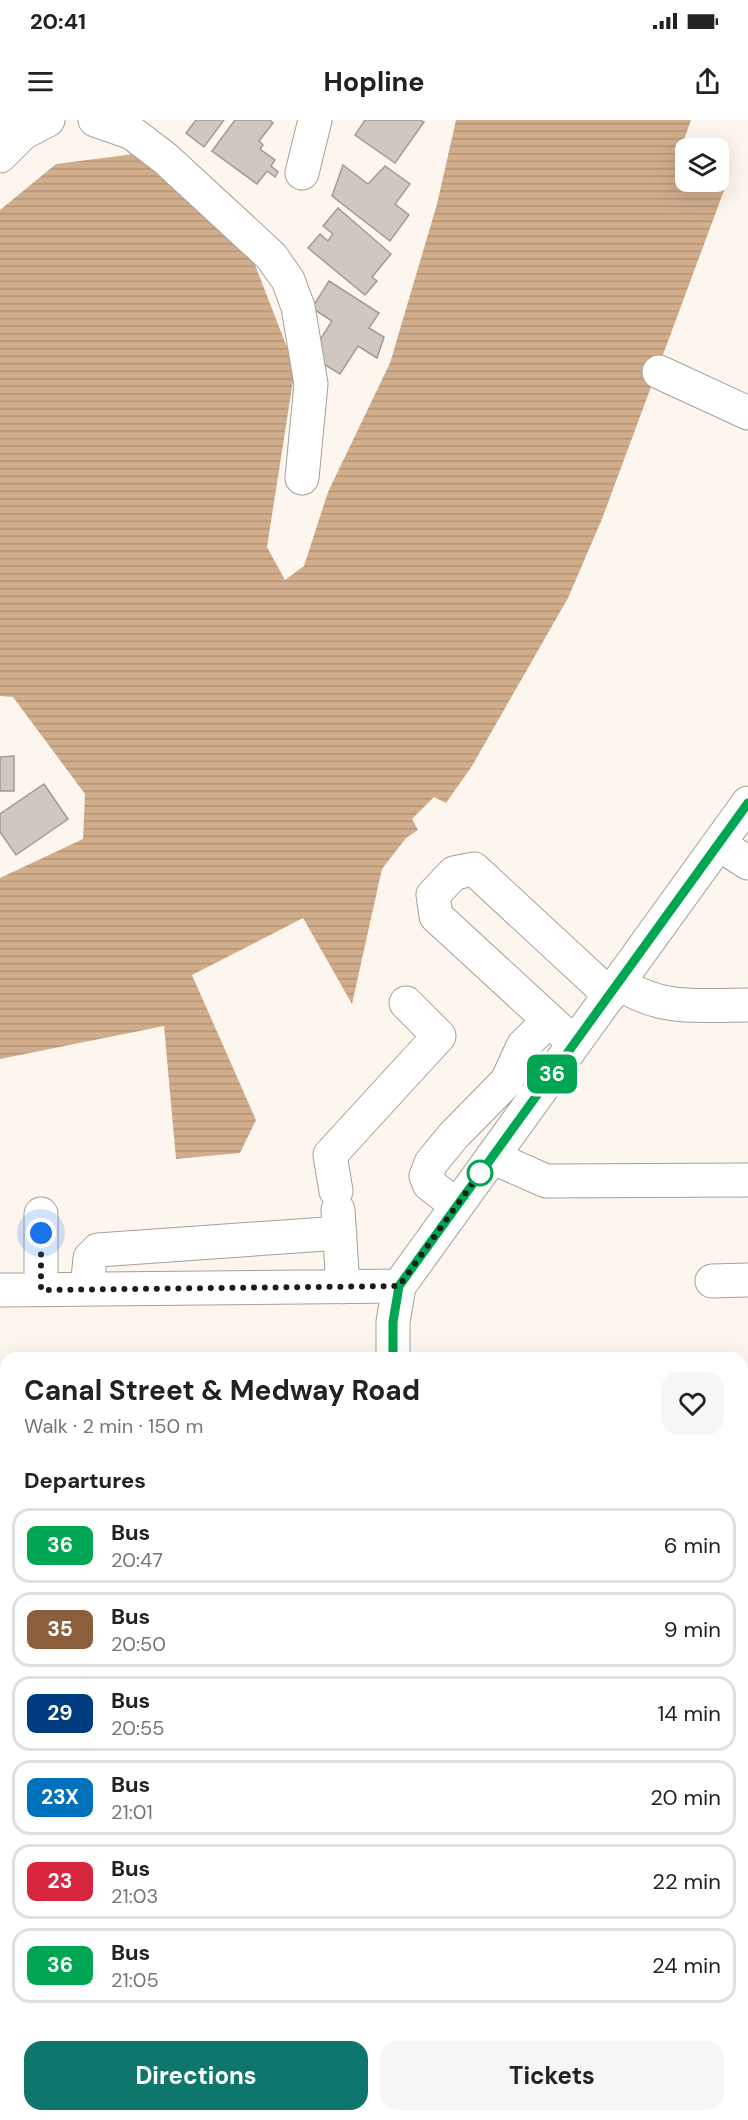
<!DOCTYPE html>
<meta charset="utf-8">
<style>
:root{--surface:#fff;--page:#f6f6f6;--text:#222;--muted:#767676;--line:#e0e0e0;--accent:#0f766e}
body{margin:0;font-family:"DM Sans",sans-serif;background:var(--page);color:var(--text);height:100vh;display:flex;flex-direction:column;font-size:22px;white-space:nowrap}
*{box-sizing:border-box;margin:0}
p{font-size:20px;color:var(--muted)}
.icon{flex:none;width:33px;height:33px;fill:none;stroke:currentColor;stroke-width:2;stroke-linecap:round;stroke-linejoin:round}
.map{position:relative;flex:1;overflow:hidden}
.side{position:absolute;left:0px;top:1232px;width:748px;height:770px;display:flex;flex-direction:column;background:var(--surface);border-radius:18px 18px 0 0;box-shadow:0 6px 24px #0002}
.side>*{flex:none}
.badge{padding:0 12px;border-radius:9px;font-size:21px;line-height:39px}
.buttons{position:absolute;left:675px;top:18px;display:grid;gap:12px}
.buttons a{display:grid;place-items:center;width:54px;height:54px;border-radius:12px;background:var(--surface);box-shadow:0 6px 24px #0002;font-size:30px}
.you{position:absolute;width:30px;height:30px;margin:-15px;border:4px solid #fff;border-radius:50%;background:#1a73e8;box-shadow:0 0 0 9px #1a73e833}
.map>.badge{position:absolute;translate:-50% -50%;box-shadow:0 0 0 3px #fff}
h2{padding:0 24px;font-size:22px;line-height:54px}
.round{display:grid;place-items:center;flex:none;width:63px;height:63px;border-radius:18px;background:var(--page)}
.summary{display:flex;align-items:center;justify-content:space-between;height:102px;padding:0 24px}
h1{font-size:28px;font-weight:700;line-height:45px}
.action{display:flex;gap:12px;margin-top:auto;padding:12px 24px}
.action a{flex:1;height:69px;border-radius:18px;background:var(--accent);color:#fff;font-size:24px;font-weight:700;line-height:69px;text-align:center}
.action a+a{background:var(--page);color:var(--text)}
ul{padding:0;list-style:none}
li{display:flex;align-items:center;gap:18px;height:75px;margin:0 12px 9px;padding:0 12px;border:3px solid var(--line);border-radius:18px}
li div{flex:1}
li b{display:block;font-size:22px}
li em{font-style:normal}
li .badge{min-width:66px;font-weight:700;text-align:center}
.status{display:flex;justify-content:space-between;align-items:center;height:42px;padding:0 30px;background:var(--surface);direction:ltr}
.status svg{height:16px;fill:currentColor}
header{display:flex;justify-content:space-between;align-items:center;height:78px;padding:0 24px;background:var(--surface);font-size:27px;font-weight:700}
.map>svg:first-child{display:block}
</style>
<div class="status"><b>20:41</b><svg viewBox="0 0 49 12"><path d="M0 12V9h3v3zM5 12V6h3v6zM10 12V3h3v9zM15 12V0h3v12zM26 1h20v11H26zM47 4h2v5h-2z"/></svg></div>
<header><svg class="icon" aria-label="menu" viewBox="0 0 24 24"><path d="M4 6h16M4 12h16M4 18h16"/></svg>Hopline<svg class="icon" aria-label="share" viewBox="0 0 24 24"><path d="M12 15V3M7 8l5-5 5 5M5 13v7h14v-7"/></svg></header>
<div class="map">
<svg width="748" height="2000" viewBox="0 0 748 2000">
<defs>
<pattern id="water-rules" width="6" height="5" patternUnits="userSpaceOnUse" patternTransform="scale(1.5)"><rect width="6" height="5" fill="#d1ad8c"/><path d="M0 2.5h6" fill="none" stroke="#b39478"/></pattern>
</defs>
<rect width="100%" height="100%" fill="#fdf6ef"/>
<path fill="url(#water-rules)" d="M456,0H691L681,28L685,31L686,62H718L719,50L729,57L602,399L568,478L472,646L446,683L434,677L412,699L418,710L406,718L382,749L352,884L303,798L192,855L256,1000L240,1033L176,1039L164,906L0,939V758L83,719L85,674L13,577L0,576V90L56,44L134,34L252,137L295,248L267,427L285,460L304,446L328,372L390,243L437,84Z"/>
<path fill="#cfc8c1" stroke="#a19b95" stroke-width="1.5" d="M196,0H224L204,27L186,13Z
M235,0H270L273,3L259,21L263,25L260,29L275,40L271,46L278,52L275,57L267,51L257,64L212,31Z
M365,0H420L424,2L395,43L355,15Z
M343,45L368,64L385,46L410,64L395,84L409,95L390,121L332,76Z
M338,88L391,134L372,157L377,161L365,175L308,128L320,114L328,121L333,114L323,106Z
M329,161L379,193L369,208L384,217L377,238L358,226L340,254L310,236L332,201L312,188Z
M14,636V671H0V637Z
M44,664L68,699L16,735L0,712V694Z
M0,1594H6V1715H0Z
M742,1862H745L746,1902H742Z
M743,1979V2000H655V1995H742Z
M21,1995H51V2000H21Z
M107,1995H137V2000H107Z
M148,1995H174V2000H148Z
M228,1995H268V2000H228Z
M520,1995H589V2000H520Z"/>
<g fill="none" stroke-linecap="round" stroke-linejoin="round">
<defs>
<path id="minor" d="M10,0L23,13L48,0
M95,0L132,13L166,39L271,136L288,160L298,187L311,264L302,358
M0,36L23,13
M302,53L315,0
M659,252L748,293
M719,724L748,743
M618,863C664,892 697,885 748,885
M574,923L436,796L433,775L454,753L474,749L610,875
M492,1037L546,1061L748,1060
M336,1071L330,1035L439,916L406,883
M456,1085L429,1064L426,1056L431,1043L453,1016L507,961L523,926L549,900
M338,1090L343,1167
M41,1094V1170
M712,1161L748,1160
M87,1169L90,1138L98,1130L340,1113
M0,1170L399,1166
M393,1238V1202L399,1166L748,683
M742,1279H748
M0,1534H6
M742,1674H748
M742,1698H748
M742,1791H748
M0,1904H6
M742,1938H748
M76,1995V2000
M196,1995V2000
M402,1995V2000
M629,1995V2000"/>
</defs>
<use href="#minor" stroke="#a7a09a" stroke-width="35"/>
<use href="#minor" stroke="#fff" stroke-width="33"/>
</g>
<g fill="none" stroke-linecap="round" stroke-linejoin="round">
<defs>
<path id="line" d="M393,1238V1202L399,1166L748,683"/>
</defs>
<use href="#line" stroke="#fff" stroke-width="14"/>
<use href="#line" stroke="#00a651" stroke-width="9"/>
<path stroke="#1e1c19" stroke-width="6" stroke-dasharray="0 10.8" d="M41,1113V1170L399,1166L480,1053"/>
</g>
<circle fill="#fff" stroke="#00a651" stroke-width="3" cx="480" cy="1053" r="12"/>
</svg>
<div class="buttons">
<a><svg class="icon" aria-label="layers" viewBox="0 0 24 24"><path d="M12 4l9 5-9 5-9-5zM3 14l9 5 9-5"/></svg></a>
</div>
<div class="you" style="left:41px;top:1113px"></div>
<b class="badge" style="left:552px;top:954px;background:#00a651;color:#fff">36</b>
<section class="side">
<div class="summary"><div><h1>Canal Street &amp; Medway Road</h1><p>Walk · 2 min · 150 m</p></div><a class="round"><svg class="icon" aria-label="heart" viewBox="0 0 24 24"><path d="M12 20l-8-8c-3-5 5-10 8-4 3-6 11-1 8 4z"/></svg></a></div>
<h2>Departures</h2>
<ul>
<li><span class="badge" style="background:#00a651;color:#fff">36</span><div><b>Bus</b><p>20:47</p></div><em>6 min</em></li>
<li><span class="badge" style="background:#8b5e3c;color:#fff">35</span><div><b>Bus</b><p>20:50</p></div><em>9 min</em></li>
<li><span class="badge" style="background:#003b80;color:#fff">29</span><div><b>Bus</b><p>20:55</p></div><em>14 min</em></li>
<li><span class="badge" style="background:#0072bc;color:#fff">23X</span><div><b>Bus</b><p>21:01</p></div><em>20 min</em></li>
<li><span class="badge" style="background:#d7263d;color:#fff">23</span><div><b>Bus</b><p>21:03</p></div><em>22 min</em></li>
<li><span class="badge" style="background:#00a651;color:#fff">36</span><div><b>Bus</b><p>21:05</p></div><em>24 min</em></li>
</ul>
<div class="action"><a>Directions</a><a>Tickets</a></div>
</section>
</div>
